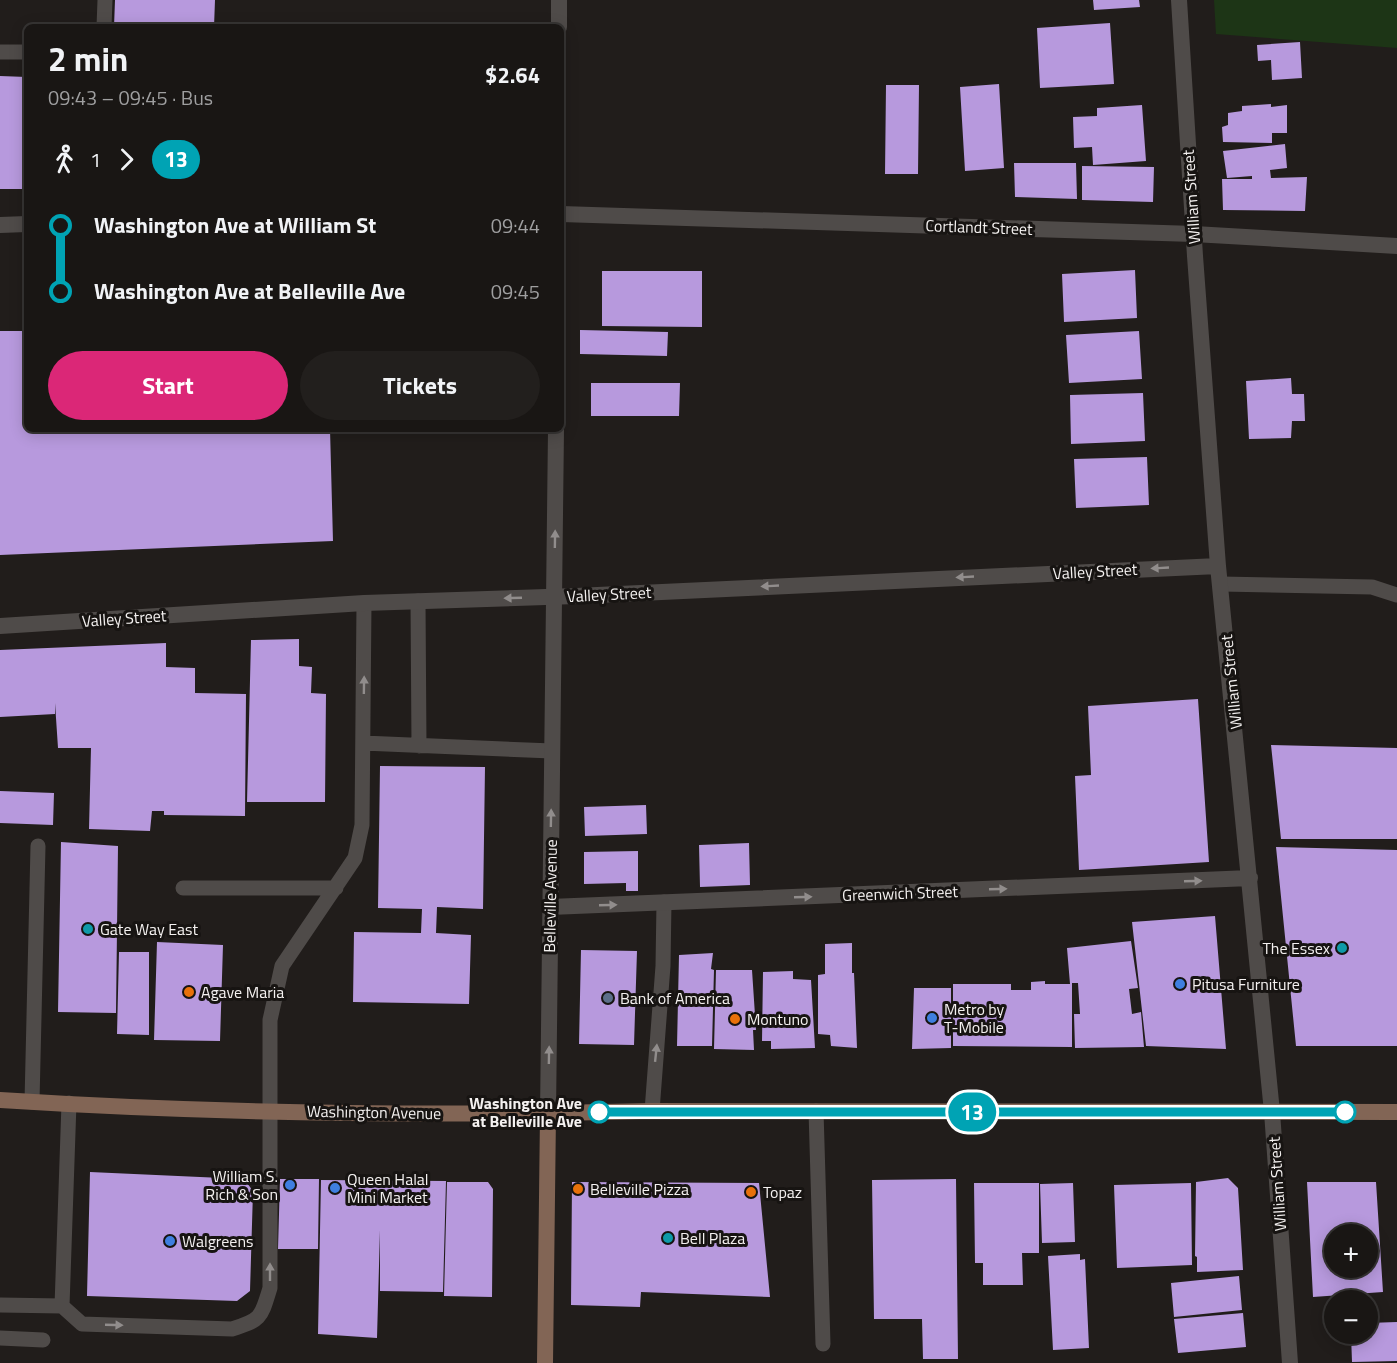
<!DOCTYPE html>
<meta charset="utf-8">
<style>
:root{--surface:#191614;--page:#221f1d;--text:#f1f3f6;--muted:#9f9fa0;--line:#373534;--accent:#db2777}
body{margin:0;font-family:"Titillium Web",sans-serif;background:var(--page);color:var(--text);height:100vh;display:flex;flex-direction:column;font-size:22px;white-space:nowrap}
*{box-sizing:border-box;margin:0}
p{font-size:20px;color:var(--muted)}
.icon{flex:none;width:33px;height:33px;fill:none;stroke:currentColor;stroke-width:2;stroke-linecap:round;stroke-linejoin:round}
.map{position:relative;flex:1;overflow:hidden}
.sheet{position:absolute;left:24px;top:24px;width:540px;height:408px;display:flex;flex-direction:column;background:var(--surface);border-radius:9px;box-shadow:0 3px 15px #0003,0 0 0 2px var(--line)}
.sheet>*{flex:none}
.badge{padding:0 12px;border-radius:20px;font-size:21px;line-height:39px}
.fabs{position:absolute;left:1324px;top:1224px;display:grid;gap:12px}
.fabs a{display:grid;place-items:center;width:54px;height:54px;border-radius:50%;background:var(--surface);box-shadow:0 3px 15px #0003,0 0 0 2px var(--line);font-size:30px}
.map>.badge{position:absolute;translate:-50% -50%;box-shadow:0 0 0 3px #fff}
.legs{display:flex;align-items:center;gap:9px;height:66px;padding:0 24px;font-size:20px}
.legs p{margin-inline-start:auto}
.headline{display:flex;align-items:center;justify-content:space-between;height:102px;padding:0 24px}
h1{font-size:33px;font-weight:700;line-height:45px}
.button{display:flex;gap:12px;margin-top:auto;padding:12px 24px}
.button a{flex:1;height:69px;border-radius:36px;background:var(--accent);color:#fff;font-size:24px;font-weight:700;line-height:69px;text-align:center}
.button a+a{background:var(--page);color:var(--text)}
ul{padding:0 24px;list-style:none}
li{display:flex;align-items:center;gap:21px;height:66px;font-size:22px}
li i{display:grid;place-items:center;width:9px;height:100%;margin:0 8px;background:currentColor}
li i::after{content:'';width:15px;height:15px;margin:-8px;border:4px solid;border-radius:50%;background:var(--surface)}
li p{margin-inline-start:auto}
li:first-child i{background:linear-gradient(#0000 50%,currentColor 0)}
li:last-child i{background:linear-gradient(currentColor 50%,#0000 0)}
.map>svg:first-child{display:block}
</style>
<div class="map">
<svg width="1397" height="1363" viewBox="0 0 1397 1363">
<rect width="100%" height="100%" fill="#211d1b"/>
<path fill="#1d3516" d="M1214,0H1397V48L1216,34Z"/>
<path fill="#b799dd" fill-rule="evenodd" d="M115,0H215L214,27H114Z
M1093,0H1139L1140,7L1094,10Z
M1110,23L1114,84L1040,88L1037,28Z
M1300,42L1302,78L1272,80L1271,60L1258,61L1257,45Z
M0,76L27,77V189H0Z
M999,84L1004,168L965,171L960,87Z
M886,85H919L918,174H885Z
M1271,104V107L1287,105V133H1272V143L1223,142L1222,127L1228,125V113L1242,111V106Z
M1142,105L1146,161L1093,165L1092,147L1074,148L1073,117L1097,116V108Z
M1285,144L1287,168L1270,170L1271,178L1307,177L1305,211L1223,210L1222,179H1252V176L1227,178L1223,151Z
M1014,163H1076L1077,199L1015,197Z
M1082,166L1154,167L1153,202L1082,200Z
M1135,270L1137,318L1064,322L1062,274Z
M602,271H702V327L602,326Z
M580,330L668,332L667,356L580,354Z
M0,331H27V429H330L333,541L0,555Z
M1139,331L1142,379L1069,383L1066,335Z
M1291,378L1292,394H1304L1305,421H1292L1291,438L1249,439L1246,381Z
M591,383H680L679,416H591Z
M1143,393L1145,441L1071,444L1070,395Z
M1147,457L1149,505L1076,508L1074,459Z
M299,639V666L312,667L311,693L326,694L325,802H247L251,640Z
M166,643V667L195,668V693L246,694L245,816L164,815V811H152L150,831L89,829L91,748H58L55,703V714L0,717V650Z
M1198,699L1209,862L1079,870L1075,776L1091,775L1088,706Z
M1271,745L1397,748V839H1281Z
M380,766L485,767L483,909L437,907L436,933L471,935L469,1004L353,1002L354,932L421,933L422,909L378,908Z
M0,791L54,793L53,825L0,823Z
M646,805L647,834L585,836L584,807Z
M61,842L118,846L116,1013L58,1012Z
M749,843L750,885L700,887L699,845Z
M1276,847L1397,850V1046H1296Z
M638,851V891H626V883L584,884V852Z
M1215,916L1226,1049L1146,1046L1132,922Z
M1131,941L1138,988L1129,989L1132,1014L1141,1012L1144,1047L1075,1048L1074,1014H1080L1078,983H1072V1047L953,1046V984H1011V990H1031V982L1045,981V984H1070L1067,948Z
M157,942L223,945L220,1041L154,1040Z
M852,943V973H854L857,1048L831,1046L830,1035L818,1034V975L825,974V944Z
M581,950L637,951L634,1045L579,1044Z
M119,952H149V1035L117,1034Z
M713,953L711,969L714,970L712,1046H677L679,955Z
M716,970H752L756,1030H753L754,1050L714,1049Z
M793,971V979L811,980L815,1048L771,1049V1041H762L763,972Z
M914,988H951V1048L912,1049Z
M90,1172L244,1179L253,1191L250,1291L237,1301L87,1296Z
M1228,1178L1238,1188L1243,1270L1197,1272V1257L1195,1256L1196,1182Z
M280,1179H319L318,1249H278Z
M956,1179L958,1359H923L922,1319H874L872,1180Z
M321,1180L446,1181L443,1292L380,1291V1230L377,1338L318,1334Z
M447,1182H488L493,1189L492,1297L444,1296Z
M572,1182L759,1183L770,1297L641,1292L640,1307L571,1305Z
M1307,1182H1376L1383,1292L1313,1297ZM1335,1234H1368V1268H1335Z
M974,1183H1039V1253H1022L1023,1285H983V1263H975Z
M1073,1183L1075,1242L1042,1243L1040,1184Z
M1191,1183L1192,1265L1117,1268L1114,1185Z
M1080,1254V1260L1085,1259L1089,1348L1053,1350L1048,1256Z
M1239,1276L1242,1310L1174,1317L1171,1283Z
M1243,1313L1246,1347L1178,1353L1174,1319Z
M1397,1322V1361L1352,1362L1351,1334H1368V1323Z"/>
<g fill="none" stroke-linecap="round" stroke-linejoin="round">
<path stroke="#4f4b49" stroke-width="15" d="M104,27L105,0
M0,52H27
M1221,584L1372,587L1397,595
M418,601L419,746
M363,743L552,751
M183,888H336
M32,1102L38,846
M652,1111L663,966L664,902
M816,1111L823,1344
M0,1305L62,1306L82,1324L232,1329C262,1320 261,1317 270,1288V1020L282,966L355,858L362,825L364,603
M62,1306L69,1103
M0,1338L43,1340"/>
<path stroke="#4f4b49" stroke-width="16" d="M1179,0L1195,256L1218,566L1272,1112L1290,1363
M559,27V0
M561,214L1194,234L1397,246
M0,225L27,224
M0,626L364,603L576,596L1218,566
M550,907L1250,878
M548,1114L556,429"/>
<path stroke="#826555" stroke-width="16" d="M0,1100C217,1114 435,1116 652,1111L1397,1112
M545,1363L548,1114"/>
</g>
<defs><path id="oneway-solid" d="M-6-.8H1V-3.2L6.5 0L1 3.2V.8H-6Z" transform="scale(1.5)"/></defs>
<g fill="#918d8c">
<use href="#oneway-solid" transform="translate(555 539) rotate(-89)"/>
<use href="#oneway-solid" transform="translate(1160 568) rotate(177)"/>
<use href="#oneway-solid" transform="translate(965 577) rotate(177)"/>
<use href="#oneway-solid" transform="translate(770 586) rotate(177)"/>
<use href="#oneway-solid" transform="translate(513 598) rotate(178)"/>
<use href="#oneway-solid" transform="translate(364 685) rotate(-89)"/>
<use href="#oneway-solid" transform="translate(551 818) rotate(-89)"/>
<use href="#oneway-solid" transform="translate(1193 881) rotate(-2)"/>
<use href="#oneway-solid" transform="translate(998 889) rotate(-2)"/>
<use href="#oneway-solid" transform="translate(803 897) rotate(-2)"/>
<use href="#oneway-solid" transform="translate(608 905) rotate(-2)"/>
<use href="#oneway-solid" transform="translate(656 1053) rotate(-84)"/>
<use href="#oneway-solid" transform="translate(549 1055) rotate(-89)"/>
<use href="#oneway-solid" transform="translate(270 1272) rotate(-90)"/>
<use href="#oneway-solid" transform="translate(114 1325) rotate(2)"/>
</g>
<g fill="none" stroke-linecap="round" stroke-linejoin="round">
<defs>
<path id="line-1" d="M599,1112H1345"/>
</defs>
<use href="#line-1" stroke="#fff" stroke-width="14"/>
<use href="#line-1" stroke="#00a3b4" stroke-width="9"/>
</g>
<g fill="#0f9aa8" stroke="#171412" stroke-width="2">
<circle cx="88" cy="929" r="6"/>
<circle cx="1342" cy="948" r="6"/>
<circle cx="668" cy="1238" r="6"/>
</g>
<g fill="#3f7fe0" stroke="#171412" stroke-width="2">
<circle cx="1180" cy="984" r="6"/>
<circle cx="932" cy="1018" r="6"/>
<circle cx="290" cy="1185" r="6"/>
<circle cx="335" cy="1188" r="6"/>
<circle cx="170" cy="1241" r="6"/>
</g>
<g fill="#e8710a" stroke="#171412" stroke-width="2">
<circle cx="189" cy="992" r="6"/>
<circle cx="735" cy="1019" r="6"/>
<circle cx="578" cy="1189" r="6"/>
<circle cx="751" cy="1192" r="6"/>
</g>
<circle fill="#5c6f8a" stroke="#171412" stroke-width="2" cx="608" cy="998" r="6"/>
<g fill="#fff" stroke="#00a3b4" stroke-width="3">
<circle cx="599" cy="1112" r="10"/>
<circle cx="1345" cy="1112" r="10"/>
</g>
<g text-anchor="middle" stroke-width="6" stroke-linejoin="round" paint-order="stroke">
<g font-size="16" fill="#f4f1f0" stroke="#171412">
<text transform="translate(1191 197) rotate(-94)" y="6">William Street</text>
<text transform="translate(979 227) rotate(2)" y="6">Cortlandt Street</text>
<text transform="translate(1095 571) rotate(-3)" y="6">Valley Street</text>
<text transform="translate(609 594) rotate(-3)" y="6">Valley Street</text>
<text transform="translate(124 618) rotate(-4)" y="6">Valley Street</text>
<text transform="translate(1231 682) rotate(-96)" y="6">William Street</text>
<text transform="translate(900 893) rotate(-2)" y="6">Greenwich Street</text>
<text transform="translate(550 896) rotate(-89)" y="6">Belleville Avenue</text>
<text transform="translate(374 1112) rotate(1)" y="6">Washington Avenue</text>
<text transform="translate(1277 1184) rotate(-94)" y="6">William Street</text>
</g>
<g font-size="16" fill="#f4f1f0" stroke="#171412" text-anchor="start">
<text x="100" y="935">Gate Way East</text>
<text x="1330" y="954" text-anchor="end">The Essex</text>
<text x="1192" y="990">Pitusa Furniture</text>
<text x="201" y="998">Agave Maria</text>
<text x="620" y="1004">Bank of America</text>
<text x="944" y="1015">Metro by<tspan x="944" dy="18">T-Mobile</tspan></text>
<text x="747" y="1025">Montuno</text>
<text x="278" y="1182" text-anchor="end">William S.<tspan x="278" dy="18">Rich &amp; Son</tspan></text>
<text x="347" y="1185">Queen Halal<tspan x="347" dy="18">Mini Market</tspan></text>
<text x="590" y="1195">Belleville Pizza</text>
<text x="763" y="1198">Topaz</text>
<text x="680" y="1244">Bell Plaza</text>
<text x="182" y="1247">Walgreens</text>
</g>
<g font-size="16" font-weight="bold" fill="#f4f1f0" stroke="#171412" text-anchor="end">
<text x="582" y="1109">Washington Ave<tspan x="582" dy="18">at Belleville Ave</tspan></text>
</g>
</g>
</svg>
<div class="fabs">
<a>+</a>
<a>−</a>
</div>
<b class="badge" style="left:972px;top:1112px;background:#00a3b4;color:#fff">13</b>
<section class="sheet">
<div class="headline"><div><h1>2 min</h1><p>09:43 – 09:45 · Bus</p></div><b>$2.64</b></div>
<div class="legs"><svg class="icon" aria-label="walk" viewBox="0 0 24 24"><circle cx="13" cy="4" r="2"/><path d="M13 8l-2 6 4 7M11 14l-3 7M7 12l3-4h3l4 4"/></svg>1<svg class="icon" aria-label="forward" viewBox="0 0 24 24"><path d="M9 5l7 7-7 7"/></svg><b class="badge" style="background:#00a3b4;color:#fff">13</b></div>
<ul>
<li><i style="color:#00a3b4"></i><b>Washington Ave at William St</b><p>09:44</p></li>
<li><i style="color:#00a3b4"></i><b>Washington Ave at Belleville Ave</b><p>09:45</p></li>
</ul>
<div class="button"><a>Start</a><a>Tickets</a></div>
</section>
</div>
